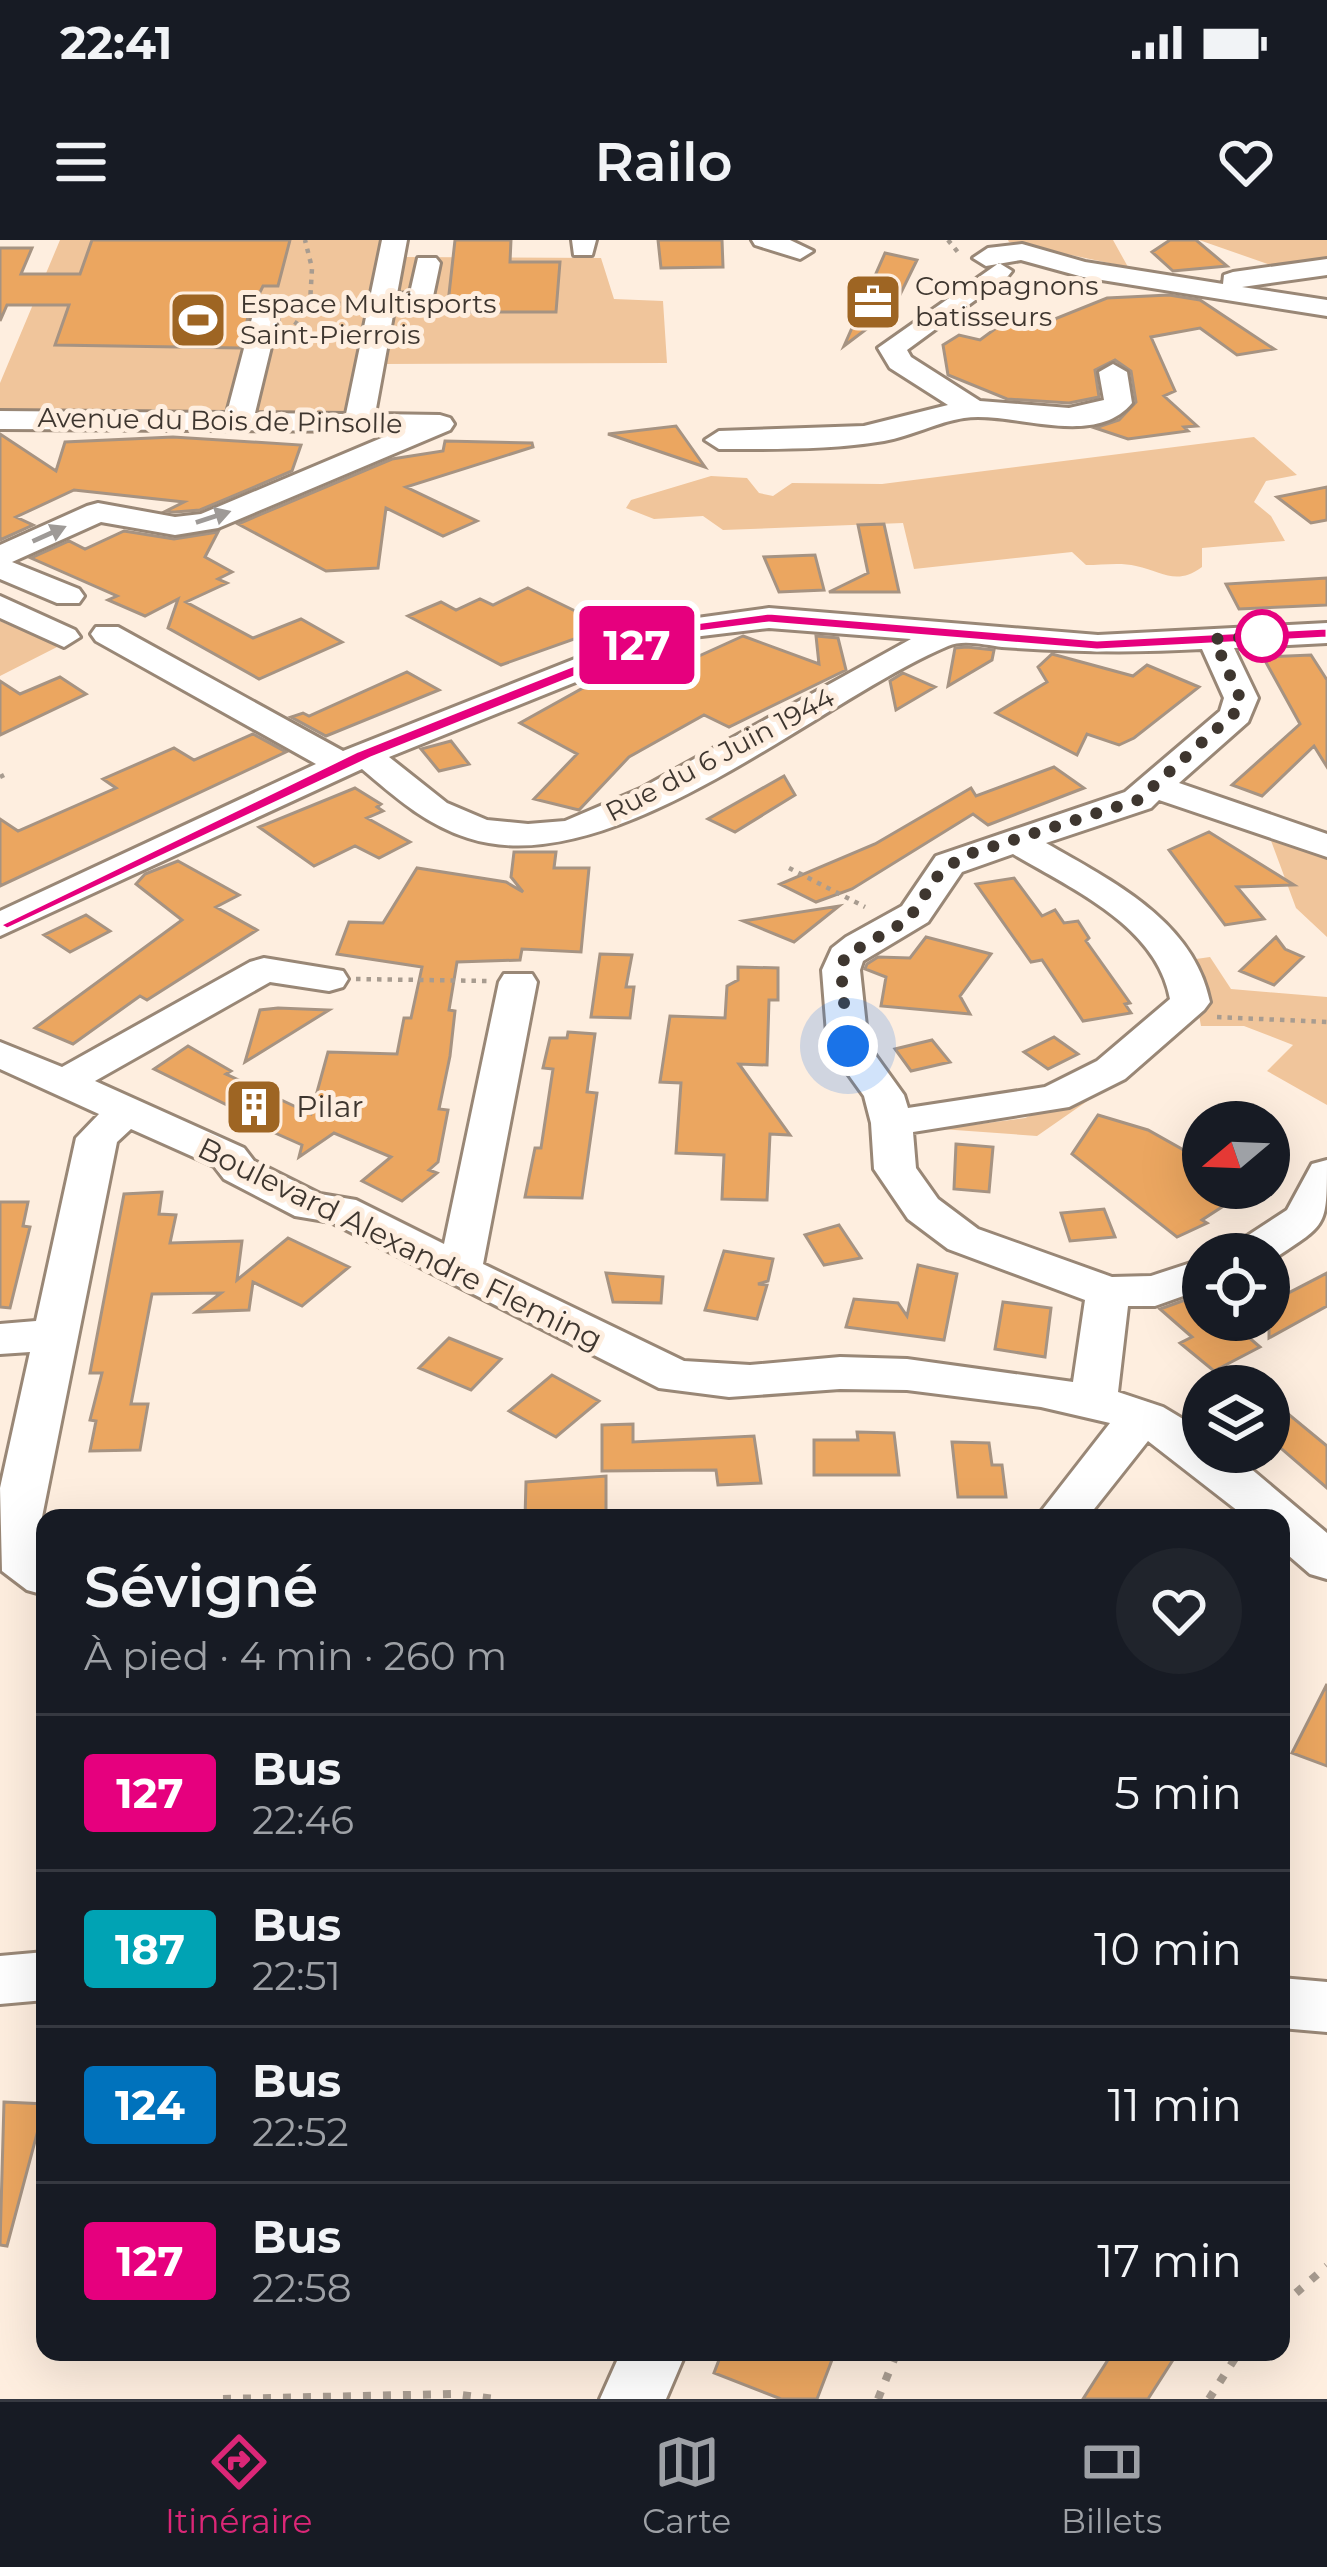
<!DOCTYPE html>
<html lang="fr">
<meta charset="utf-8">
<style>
:root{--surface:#171b24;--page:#20242c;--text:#f1f3f6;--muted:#9ea1a6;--line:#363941;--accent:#db2777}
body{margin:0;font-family:Montserrat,sans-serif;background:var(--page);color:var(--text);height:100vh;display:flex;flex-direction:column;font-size:45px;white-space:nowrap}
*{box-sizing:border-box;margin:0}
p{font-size:39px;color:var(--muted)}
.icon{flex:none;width:66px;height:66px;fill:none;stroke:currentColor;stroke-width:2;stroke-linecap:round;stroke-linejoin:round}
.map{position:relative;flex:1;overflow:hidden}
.side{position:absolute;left:36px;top:1269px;width:1254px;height:852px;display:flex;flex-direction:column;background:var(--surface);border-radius:24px;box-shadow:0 12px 48px #0002}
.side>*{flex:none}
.badge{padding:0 24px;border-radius:9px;font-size:42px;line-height:78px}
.needle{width:78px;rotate:251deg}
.buttons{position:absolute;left:1182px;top:861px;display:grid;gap:24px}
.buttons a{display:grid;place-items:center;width:108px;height:108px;border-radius:50%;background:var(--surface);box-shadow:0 12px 48px #0002;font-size:60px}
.you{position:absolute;width:60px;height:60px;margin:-30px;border:9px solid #fff;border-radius:50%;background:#1a73e8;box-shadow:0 0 0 18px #1a73e833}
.map>.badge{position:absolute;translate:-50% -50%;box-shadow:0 0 0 6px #fff}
.round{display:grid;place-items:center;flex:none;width:126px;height:126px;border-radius:63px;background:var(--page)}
.summary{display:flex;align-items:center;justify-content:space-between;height:204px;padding:0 48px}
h1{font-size:57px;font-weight:600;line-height:90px}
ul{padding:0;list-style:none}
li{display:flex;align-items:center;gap:36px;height:156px;padding:0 48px;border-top:3px solid var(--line)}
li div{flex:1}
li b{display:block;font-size:45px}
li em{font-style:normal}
li .badge{min-width:132px;font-weight:700;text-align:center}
.status{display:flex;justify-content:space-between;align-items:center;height:84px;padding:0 60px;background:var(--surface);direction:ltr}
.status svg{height:33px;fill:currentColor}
header{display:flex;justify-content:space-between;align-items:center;height:156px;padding:0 48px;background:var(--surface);font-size:54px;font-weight:600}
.dock{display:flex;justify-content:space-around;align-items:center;height:168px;border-top:3px solid var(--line);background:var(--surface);font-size:33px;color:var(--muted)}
.dock a{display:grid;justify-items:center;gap:6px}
.dock .selected{color:var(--accent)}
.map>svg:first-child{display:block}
</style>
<div class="status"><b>22:41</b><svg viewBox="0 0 49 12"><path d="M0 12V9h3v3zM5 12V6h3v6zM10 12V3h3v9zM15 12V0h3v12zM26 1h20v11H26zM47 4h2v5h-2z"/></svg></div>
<header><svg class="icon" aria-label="menu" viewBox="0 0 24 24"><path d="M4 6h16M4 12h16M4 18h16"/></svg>Railo<svg class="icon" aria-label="heart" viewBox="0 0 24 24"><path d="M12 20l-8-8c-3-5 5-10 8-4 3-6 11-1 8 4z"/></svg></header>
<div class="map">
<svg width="1327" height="2159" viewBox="0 0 1327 2159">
<rect width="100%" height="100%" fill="#feeedf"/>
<path fill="#f0c59b" d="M60,0H384L350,172L0,169V143Z
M1008,0H1113L1128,27L1009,2Z
M1199,0H1327V24L1282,29Z
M401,17L601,18L614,59L663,61L667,123L381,124Z
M1254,197L1297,235L1266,241L1254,262L1271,276L1285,301L1202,308V327C1176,346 1164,332 1136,326C1121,322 1102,325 1086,325L1072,312L914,329L903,283L723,290L703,276L654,279L626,268L631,260L711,236L747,238L759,253L773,256L792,243L882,244Z
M0,381L59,406L0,436Z
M1270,598L1327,618V697L1296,668Z
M1210,717L1231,749L1327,757V865L1267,831L1293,805L1244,786H1201L1189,720Z
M1119,839L1037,896L941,889L1025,878Z"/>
<path fill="#eba660" stroke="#a69382" stroke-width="3" d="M92,0H290L278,46H263L248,77L240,108L55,105L69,65H7L0,81V8H32L21,34H80Z
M455,0H511L510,22H560L556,72H447Z
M658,0H722L723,27L661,28Z
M1170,0H1196L1227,26L1173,31L1152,12Z
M885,13L917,20L893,69L844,106Z
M1169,55L1200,60L1274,109L1237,115L1200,88L1151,97L1175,151L1164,156L1197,186L1184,187L1188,191L1128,199L1095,188L1119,180L1136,162L1131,131L1115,120L1095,130L1099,157L1069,163L1007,159L948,135L943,105L959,95L980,100L1014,75L1045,83L1107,58Z
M676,186L705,227L608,194Z
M0,194L56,231L65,202L173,197L301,205L292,231L200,270L175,272L166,271L184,262L74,250L16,277L33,285L0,300Z
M445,201L532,203L533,207L406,247L477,281L443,296L386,268L378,328L326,331L238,284L392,219L443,211Z
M1327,247V280L1311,283L1277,257Z
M884,284L899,352H829L868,333L858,285Z
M124,291L174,299L218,292L205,317L232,332L218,339L227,343L186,362L253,398L301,379L342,402L259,439L168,388L178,359L145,376L108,360L117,356L31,318L69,301L85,309Z
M815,315L824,350L779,352L764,317Z
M1327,338V365L1239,369L1226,344Z
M528,348L608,387L501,425L408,376L441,362L456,370L480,359L493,365Z
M743,396L819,424L816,396L838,398L846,430L729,487L704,475L629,517L579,570L534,559L577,514L520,483L592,443L599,446L659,415L679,425Z
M955,408L967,407L994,410L992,420L948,446Z
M1052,414L1133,436L1147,425L1199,447L1134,498L1119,505L1087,494L1077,515L996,473L1047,442L1038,427Z
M1311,415L1327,440V527L1314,506L1262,556L1232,545L1300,484L1263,417Z
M407,432L439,450L326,496L291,477L303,473L309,476Z
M903,433L935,447L896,470L890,441Z
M60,437L86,454L0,495V441L20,454Z
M253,494L286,512L0,646V579L18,591L116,548L103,539L174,508L194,520Z
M451,501L469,524L439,531L421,509Z
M1054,527L1084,548L988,585L973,574L852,649L816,662L780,644L875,604L971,548L976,556Z
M784,536L795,555L735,592L708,579Z
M355,548L381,564L377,567L383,571L367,578L410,602L379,618L355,606L314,626L259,587Z
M1209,592L1294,645L1237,647L1264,679L1225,685L1169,610Z
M514,612H556L554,628H589L581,712L522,709L520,720L457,722L449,770L455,771L450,816L439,869L448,870L438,922L429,930L437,933L402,961L362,941L391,917L334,893L299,917L302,905L239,877L243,873L154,829L188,806L231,831L226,834L311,874L328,812L397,814L404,778H411L422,727L337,714L349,682L383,683L417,628L506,642L523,652L511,637Z
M178,621L239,655L216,667L257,690L147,760L140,756L73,804L35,788L182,680L136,644L145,634Z
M1014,638L1042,676L1055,670L1064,683L1078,681L1089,698L1086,701L1130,763L1125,764L1131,773L1083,781L1042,720L1031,722L976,644Z
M839,666L794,702L743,681Z
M86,675L110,691L70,712L44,695Z
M926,697L991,714L960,756L970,774L881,766L886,737L865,729L867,724L878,717L910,718Z
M1276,697L1285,709L1303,717L1274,745L1240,731Z
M600,714L632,715L626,747H634L630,778L591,777Z
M738,727L778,728V760H769L767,825L739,824L790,895L770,894L767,960L722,959L724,915L676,913L681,843L660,842L670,776L725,778L727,746L738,740Z
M278,768L329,770L245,822L260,770Z
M568,792L595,794L587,852L597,853L582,958L525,957L535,908H541L553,829L543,828L550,798H567Z
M1054,797L1078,814L1048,829L1024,812Z
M932,800L950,822L911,831L895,809Z
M1098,875L1148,890L1203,921V948H1210L1228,963L1202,980L1207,983L1177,997L1072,914Z
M956,904L993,907L989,952L954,949Z
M162,952L159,974L176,975L170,1003L242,1001L237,1040L288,998L349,1027L302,1066L253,1042L249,1070L196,1072L221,1053L152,1054L131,1164H148L140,1210L90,1211L96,1181L90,1180L102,1133H90L124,954Z
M0,962H28L23,986L30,987L10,1068L0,1067Z
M1104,969L1115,997L1070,1001L1061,973Z
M839,985L861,1018L824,1025L805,995Z
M724,1011L773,1019L768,1041L758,1044L767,1045L757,1079L705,1070Z
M918,1025L957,1034L944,1100L846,1087L854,1059L898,1063L907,1076Z
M606,1033L663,1037L661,1063L613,1062Z
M1327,1033V1066L1269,1098V1063Z
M1185,1060L1225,1095L1238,1088L1260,1107L1214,1131L1180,1103L1192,1097L1160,1069Z
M1003,1062L1051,1068L1045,1117L995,1109Z
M449,1098L501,1119L471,1150L419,1128Z
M552,1135L599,1161L556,1197L509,1171Z
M1269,1158L1327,1206V1248L1269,1198Z
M633,1184V1202L754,1196L761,1243L718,1245L716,1230L602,1231V1185Z
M857,1192L894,1193L899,1235H814V1200H858Z
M952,1202L989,1203L992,1225H1002L1006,1257H958Z
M606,1236V1278H525L526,1242Z
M1327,1444V1526L1292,1513Z
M4,1862L45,1864L7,2006L0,2005Z
M722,2112H835L817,2159H781L714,2133Z
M1113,2112H1178L1148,2159H1083Z"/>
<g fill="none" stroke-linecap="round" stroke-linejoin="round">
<defs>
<path id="minor" d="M382,0H407L397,54L410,53L418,18H436L440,23L431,66L394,70L375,174L440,175L450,178L454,184L450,190L218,288L175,295L101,282L12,322L79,349L84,356L79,363H57L0,339V305L87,266L98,263L175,277L201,274L398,191L0,189V171L227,173L252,78L265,70L278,78L255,173L346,174Z
M572,0H596L592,15H574Z
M752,0H790L813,11L800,19L755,5Z
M1022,4L1085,22L1223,44L1224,35L1233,32L1327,19V35L1242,47L1327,60V76L1083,37L1021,20L986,26L973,18L988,8Z
M999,23L1012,31L1008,36L907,110L911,117L980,161L1069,168L1104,160L1099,132L1113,124L1127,132L1132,163C1094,209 1014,171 964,178C937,182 912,196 884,201C830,210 774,209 719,209L705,200L719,191L864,186L948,165L890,128L878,108Z
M0,356L75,390L80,397L64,407L0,378Z
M769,368L1098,395L1327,383V403L1234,408L1258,458L1248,482L1179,543L1327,594V617L1159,560L1151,568L1046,603C1112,641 1194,681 1210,762L1204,770L1125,839L1069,867L913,892L916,928L938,959L978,989L1112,1037L1151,1036L1203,1019V1049L1155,1066H1128L1118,1152L1163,1167L1198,1188L1203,1192V1212H1231L1327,1293V1339L1310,1334L1281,1309V1278H1247L1148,1201L1087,1278H1036L1110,1183L1041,1167L907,1150L840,1149L729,1157L659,1148L331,982L295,976L224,939L214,926L131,889L117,902L39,1292L45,1311V1355L27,1350L2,1331L0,1248L30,1112L0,1114V1084L36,1081L76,898L99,874L0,829V802L62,827L250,722L264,718L343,731L348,739L343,747L329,751L270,742L95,841L244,908L254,921L320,954L356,960L444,1004L499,742L504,734H532L537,742L483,1024L684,1121L750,1125L840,1117L907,1119L1073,1142L1085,1060L948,1009L908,979L874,929L871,883L864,856L828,806L822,730L832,708L846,697L902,666L936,616L1125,552L1220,471L1224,458L1202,409C1134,413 1070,412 1002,407C986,405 963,399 948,406C818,461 612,645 468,598C425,584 395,557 362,529L0,696V671L316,524L96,401L91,394L96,387H118L343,511L668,382ZM769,388L911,399L640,549L565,581L528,584L487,580L447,563L389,517L685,398ZM1013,614C1072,649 1157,686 1170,759L1097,821L1045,847L908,868L904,855L868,805L860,730L863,721L928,682L962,632Z
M1327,920C1327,991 1327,983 1269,1022V1014H1228L1235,1004L1287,970L1312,924Z
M45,1712V1760L0,1764V1716Z
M1281,1738L1327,1742V1792L1281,1788Z
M621,2112H686L666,2159H600Z"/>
</defs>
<use href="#minor" stroke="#998776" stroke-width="6"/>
<path stroke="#a89c90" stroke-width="4.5" stroke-dasharray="4.5 6" stroke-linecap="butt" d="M948,0L961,16
M293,74L300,63H310L312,28L305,0
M295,85L310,63L346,64
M0,537L6,534
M789,628L865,667
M356,739L487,741
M1217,777L1327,782"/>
<path stroke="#a89c90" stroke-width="8" stroke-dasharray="8 12" stroke-linecap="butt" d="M1281,2066L1327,2026
M223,2159L454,2154L494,2159
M878,2159L897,2112
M1209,2159L1239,2112"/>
<use href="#minor" fill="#fff" fill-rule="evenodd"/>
</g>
<defs><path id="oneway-solid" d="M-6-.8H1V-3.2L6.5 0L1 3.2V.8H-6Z" transform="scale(3)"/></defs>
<g fill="#9e9a97">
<use href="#oneway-solid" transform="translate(213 277) rotate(-18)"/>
<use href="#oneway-solid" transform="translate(49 294) rotate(-24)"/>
</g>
<path fill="#e6007e" stroke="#fff" stroke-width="3" d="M769,373L1097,400L1327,388V398L1097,410L769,383L682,394L371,518L7,689L0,685L358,511L673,386Z"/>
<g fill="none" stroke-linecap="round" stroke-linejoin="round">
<path stroke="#3e362f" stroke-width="12" stroke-dasharray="0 21.6" d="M848,806L841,730L845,716L908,680L939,634L963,616L1138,560L1240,468V458L1214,399L1262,396"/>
</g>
<defs>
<symbol id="office-square" viewBox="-11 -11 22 22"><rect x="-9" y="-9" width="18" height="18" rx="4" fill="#9e6523" stroke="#feeedf"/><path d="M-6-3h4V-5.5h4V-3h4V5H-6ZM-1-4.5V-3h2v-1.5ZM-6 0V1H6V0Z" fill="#fff"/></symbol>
<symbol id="stadium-square" viewBox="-11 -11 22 22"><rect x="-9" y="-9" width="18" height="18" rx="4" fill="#9e6523" stroke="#feeedf"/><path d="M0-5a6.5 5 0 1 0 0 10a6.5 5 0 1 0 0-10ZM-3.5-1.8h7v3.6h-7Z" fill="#fff"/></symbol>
<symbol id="building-square" viewBox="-11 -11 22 22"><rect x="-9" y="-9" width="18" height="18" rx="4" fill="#9e6523" stroke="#feeedf"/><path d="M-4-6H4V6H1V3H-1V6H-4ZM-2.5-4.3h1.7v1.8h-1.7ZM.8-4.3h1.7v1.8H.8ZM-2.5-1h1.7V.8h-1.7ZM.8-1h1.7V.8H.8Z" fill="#fff"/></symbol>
</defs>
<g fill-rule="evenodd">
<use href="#office-square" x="840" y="29" width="66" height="66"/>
<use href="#stadium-square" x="165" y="47" width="66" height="66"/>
<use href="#building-square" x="221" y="834" width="66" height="66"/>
</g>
<circle fill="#fff" stroke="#e6007e" stroke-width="6" cx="1262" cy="396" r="24"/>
<g text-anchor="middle" stroke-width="10" stroke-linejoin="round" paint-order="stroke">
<g font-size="27" fill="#3e362f" stroke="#feeedf" text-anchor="start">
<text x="915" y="55">Compagnons<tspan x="915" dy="31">batisseurs</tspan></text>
<text x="240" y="73">Espace Multisports<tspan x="240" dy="31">Saint-Pierrois</tspan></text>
</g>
<g font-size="27" fill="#3e362f" stroke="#feeedf">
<text transform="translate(220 181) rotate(1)" y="9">Avenue du Bois de Pinsolle</text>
<text transform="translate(720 515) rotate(-28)" y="9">Rue du 6 Juin 1944</text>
</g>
<g font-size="30" fill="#3e362f" stroke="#feeedf" text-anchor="start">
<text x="296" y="877">Pilar</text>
</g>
<g font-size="30" fill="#3e362f" stroke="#feeedf">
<text transform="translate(400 1004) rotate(26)" y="10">Boulevard Alexandre Fleming</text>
</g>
</g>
</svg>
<div class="buttons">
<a><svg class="needle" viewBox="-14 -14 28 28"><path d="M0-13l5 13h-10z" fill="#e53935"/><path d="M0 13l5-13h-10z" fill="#9ea1a6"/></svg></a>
<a><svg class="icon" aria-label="locate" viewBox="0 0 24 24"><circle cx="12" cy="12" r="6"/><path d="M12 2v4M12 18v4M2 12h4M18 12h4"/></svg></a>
<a><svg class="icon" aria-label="layers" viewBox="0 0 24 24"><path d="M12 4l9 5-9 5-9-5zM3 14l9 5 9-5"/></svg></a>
</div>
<div class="you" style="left:848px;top:806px"></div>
<b class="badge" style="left:637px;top:405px;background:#e6007e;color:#fff">127</b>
<section class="side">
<div class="summary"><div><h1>Sévigné</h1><p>À pied · 4 min · 260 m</p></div><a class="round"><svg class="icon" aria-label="heart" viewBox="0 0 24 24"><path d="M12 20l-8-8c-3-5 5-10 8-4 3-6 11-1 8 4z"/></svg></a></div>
<ul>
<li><span class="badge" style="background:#e6007e;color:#fff">127</span><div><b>Bus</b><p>22:46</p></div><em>5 min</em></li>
<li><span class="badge" style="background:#00a3b4;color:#fff">187</span><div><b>Bus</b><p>22:51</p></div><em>10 min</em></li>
<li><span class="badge" style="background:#0072bc;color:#fff">124</span><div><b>Bus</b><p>22:52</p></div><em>11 min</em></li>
<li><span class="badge" style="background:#e6007e;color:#fff">127</span><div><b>Bus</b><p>22:58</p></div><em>17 min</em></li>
</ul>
</section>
</div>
<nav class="dock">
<a class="selected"><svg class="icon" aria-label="directions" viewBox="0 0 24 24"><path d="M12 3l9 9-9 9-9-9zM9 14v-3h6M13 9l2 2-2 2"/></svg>Itinéraire</a>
<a><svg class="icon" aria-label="map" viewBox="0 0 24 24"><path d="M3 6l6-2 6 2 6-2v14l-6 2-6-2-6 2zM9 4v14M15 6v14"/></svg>Carte</a>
<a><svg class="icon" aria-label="tickets" viewBox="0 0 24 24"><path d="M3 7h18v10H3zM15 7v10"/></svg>Billets</a>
</nav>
